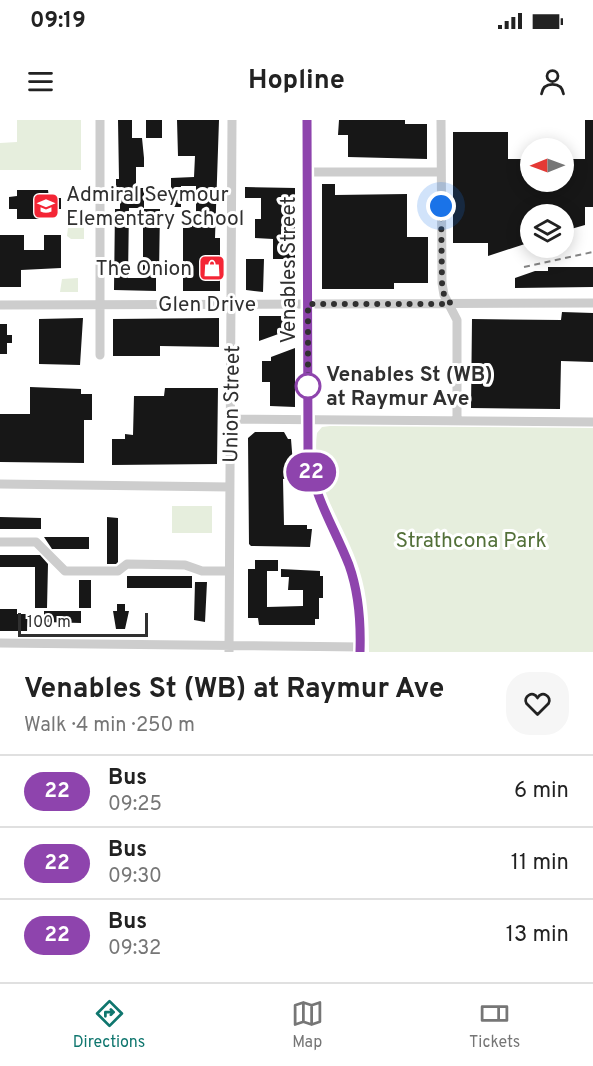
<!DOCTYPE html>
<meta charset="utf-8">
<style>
:root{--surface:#fff;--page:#f6f6f6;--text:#222;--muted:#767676;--line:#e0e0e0;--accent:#0f766e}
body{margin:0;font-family:Overpass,sans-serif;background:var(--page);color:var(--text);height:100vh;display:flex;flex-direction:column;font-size:22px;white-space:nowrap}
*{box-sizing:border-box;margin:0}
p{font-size:20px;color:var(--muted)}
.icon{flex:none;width:33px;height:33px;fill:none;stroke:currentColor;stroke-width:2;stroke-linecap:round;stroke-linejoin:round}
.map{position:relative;height:532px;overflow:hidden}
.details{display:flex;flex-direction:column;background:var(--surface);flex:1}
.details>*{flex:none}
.badge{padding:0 12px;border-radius:20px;font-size:21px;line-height:39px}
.needle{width:39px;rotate:269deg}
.controls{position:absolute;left:520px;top:18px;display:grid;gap:12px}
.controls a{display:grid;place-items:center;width:54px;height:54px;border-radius:50%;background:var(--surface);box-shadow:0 3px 15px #0003;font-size:30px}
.scale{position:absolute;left:18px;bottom:15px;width:130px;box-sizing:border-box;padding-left:6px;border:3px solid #303030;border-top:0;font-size:16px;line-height:21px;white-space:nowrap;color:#303030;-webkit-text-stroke:4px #fff;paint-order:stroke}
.you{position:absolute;width:30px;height:30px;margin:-15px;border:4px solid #fff;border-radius:50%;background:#1a73e8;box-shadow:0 0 0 9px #1a73e833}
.map>.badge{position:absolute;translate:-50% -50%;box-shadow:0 0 0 3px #fff}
.round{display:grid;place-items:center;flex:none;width:63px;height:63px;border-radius:24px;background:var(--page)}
.headline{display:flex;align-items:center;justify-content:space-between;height:102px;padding:0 24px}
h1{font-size:28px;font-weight:700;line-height:45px}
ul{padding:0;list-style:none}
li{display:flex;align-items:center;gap:18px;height:72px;padding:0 24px;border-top:2px solid var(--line)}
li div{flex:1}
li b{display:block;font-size:22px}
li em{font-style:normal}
li .badge{min-width:66px;font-weight:700;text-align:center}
.status{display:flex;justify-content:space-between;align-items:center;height:42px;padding:0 30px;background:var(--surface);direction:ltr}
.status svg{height:16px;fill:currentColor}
header{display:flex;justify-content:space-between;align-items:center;height:78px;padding:0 24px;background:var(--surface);font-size:27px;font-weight:700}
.tab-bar{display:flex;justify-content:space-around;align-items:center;height:84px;border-top:2px solid var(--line);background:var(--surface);font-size:16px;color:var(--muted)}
.tab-bar a{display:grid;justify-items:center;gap:3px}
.tab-bar .selected{color:var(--accent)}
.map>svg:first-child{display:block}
</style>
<div class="status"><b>09:19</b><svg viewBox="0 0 49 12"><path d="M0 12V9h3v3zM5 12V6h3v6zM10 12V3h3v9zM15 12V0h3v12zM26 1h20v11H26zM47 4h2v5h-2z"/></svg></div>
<header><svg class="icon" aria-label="menu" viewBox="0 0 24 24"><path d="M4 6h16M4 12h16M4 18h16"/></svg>Hopline<svg class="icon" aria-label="person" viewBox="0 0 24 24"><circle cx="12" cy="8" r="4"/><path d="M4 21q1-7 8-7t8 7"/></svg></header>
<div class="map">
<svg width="593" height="532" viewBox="0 0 593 532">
<rect width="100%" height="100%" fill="#fff"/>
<path fill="#e6eedd" d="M17,0H81V50H0V23L17,22Z
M70,90H84V119H71L67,116Z
M78,158V172H60L62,159Z
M330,306L593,308V532H369C369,504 368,477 359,449C345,404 310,364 317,313L322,307Z
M172,386H212V413H172Z"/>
<path fill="#171717" d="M118,0H132V18H142L144,38V47H136V68H144V88H129L128,158H143V89H160L159,153H156V171L114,170L115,89H120V68H116V59H119Z
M146,0H162V18H146Z
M177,0H219L215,118H220V171H183V108L192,107V98H196V66H181V87H171V58L194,57L195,36H178Z
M339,0H405V4H427V39L348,37V15H338Z
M585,0H593V87H585V105L564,111V94H531V122L488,136V123H453V12H508V39H531V62H564V39H585Z
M322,64H335V75L407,74V117H428V163H394V169H322Z
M245,67L295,68V139H273V119L255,118V99H261V78H245Z
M17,70H48L49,78H61V89H48L49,99H17V89H9V77L17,76Z
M0,115H24V130H44V115H61V148L21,150V167H0Z
M246,139H264L263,172L246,170Z
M548,147H593V167L515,168V158L535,151H548Z
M562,192L593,193V242L561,241L560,289L471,288L472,199L561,200Z
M259,196H295V208L259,221Z
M83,198L80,245L39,244V199Z
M219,198V227L160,226V236H113V199Z
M0,204H7V215H12V223H7V234H0Z
M295,228V287L270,286V262H262V241H271V237Z
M30,267L81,269V274H92V300H84V343L0,342V294H30Z
M165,268H218L217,344L112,345V319H125V314L133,315L134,276H164Z
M255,312H284L288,319H291L294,357L283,359L284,405H307V409H312L310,427L251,426L249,424L248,318Z
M0,397L41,398V409H0Z
M107,397L118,398V442L116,444H107Z
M44,417H89V429H52Z
M0,435H40L48,444L47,488H35V447H0Z
M255,440H278V451H267V487L303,486V470H288L289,457H281V449L320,451V456H323V478H319V499H315V505H259L258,498H248V449H255Z
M127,456H192V468H127Z
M79,460H91V488H79Z
M195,462H207L205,502L194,500Z
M117,484H125V491H129L125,509H116L113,491H117Z
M0,489H17V494H28L27,511H0Z
M44,491H81V503L44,502Z"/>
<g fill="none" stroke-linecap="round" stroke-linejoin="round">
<path stroke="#cdcdcd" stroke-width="9" d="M441,0L442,163L444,175L457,200V301
M307,52H441
M0,185L593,183
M100,235V0
M231,299L593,302
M0,364L230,367
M0,422H36L65,451H118L127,444L185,445L202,451H229
M0,523L361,527
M229,532L232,0"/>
<path stroke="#a8a8a8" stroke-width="12" d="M307,0L308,331C314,379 333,402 349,445C359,473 361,502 360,532"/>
<path stroke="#858585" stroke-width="2" stroke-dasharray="6 4.5" stroke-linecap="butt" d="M524,147L593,132"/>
</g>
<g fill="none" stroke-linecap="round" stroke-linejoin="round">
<defs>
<path id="line" d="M307,0L308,331C314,379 332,402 349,445C359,473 361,502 360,532"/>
</defs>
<use href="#line" stroke="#fff" stroke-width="14"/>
<use href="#line" stroke="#8e44ad" stroke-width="9"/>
<path stroke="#303030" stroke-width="6" stroke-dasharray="0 10.8" d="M308,266V184H451L444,175L442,163L441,86"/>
</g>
<defs>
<symbol id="school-square" viewBox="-11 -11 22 22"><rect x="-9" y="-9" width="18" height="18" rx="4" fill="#f42535" stroke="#fff"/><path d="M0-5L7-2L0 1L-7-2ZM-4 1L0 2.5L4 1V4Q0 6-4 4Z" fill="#fff"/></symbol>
<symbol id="shop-square" viewBox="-11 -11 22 22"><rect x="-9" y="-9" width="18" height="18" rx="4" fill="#f42535" stroke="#fff"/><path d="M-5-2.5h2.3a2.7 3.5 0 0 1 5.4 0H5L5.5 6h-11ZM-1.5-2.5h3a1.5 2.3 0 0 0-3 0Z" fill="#fff"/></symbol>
</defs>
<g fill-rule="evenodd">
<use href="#school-square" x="31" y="71" width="30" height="30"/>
<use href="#shop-square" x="197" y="133" width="30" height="30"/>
</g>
<circle fill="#fff" stroke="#8e44ad" stroke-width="3" cx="308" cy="266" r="12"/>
<g text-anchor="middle" stroke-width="6" stroke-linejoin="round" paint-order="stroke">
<g font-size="21" fill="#303030" stroke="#fff" text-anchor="start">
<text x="66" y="81">Admiral Seymour<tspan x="66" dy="24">Elementary School</tspan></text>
<text x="192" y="155" text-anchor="end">The Onion</text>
</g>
<g font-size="21" fill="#303030" stroke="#fff">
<text transform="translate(288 150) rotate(-90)" y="7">Venables Street</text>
<text x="207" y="191">Glen Drive</text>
<text transform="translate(231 284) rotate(-89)" y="7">Union Street</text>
</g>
<g font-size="21" font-weight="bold" fill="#303030" stroke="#fff" text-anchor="start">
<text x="326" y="261">Venables St (WB)<tspan x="326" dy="24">at Raymur Ave</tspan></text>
</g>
<g font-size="21" fill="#537039" stroke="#fff">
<text x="471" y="427">Strathcona Park</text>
</g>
</g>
</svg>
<div class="controls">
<a><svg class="needle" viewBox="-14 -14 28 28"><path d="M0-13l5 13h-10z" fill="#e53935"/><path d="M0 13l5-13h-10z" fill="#767676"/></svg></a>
<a><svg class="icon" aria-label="layers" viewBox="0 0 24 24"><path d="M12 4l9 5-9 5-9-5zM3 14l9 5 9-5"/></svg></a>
</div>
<div class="scale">100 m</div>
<div class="you" style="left:441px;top:86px"></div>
<b class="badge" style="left:311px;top:352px;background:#8e44ad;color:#fff">22</b>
</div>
<section class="details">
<div class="headline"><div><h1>Venables St (WB) at Raymur Ave</h1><p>Walk · 4 min · 250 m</p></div><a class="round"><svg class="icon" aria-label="heart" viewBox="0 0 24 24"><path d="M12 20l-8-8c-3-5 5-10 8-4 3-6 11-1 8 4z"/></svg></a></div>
<ul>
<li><span class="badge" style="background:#8e44ad;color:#fff">22</span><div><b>Bus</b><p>09:25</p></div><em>6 min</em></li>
<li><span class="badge" style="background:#8e44ad;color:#fff">22</span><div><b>Bus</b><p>09:30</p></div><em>11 min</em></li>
<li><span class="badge" style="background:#8e44ad;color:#fff">22</span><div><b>Bus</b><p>09:32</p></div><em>13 min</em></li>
</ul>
</section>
<nav class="tab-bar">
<a class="selected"><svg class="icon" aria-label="directions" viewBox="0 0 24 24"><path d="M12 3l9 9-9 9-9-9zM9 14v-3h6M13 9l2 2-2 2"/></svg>Directions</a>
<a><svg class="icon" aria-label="map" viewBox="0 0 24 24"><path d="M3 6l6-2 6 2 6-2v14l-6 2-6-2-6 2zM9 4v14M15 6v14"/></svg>Map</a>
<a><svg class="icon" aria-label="tickets" viewBox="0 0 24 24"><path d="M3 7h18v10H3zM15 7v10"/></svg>Tickets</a>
</nav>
